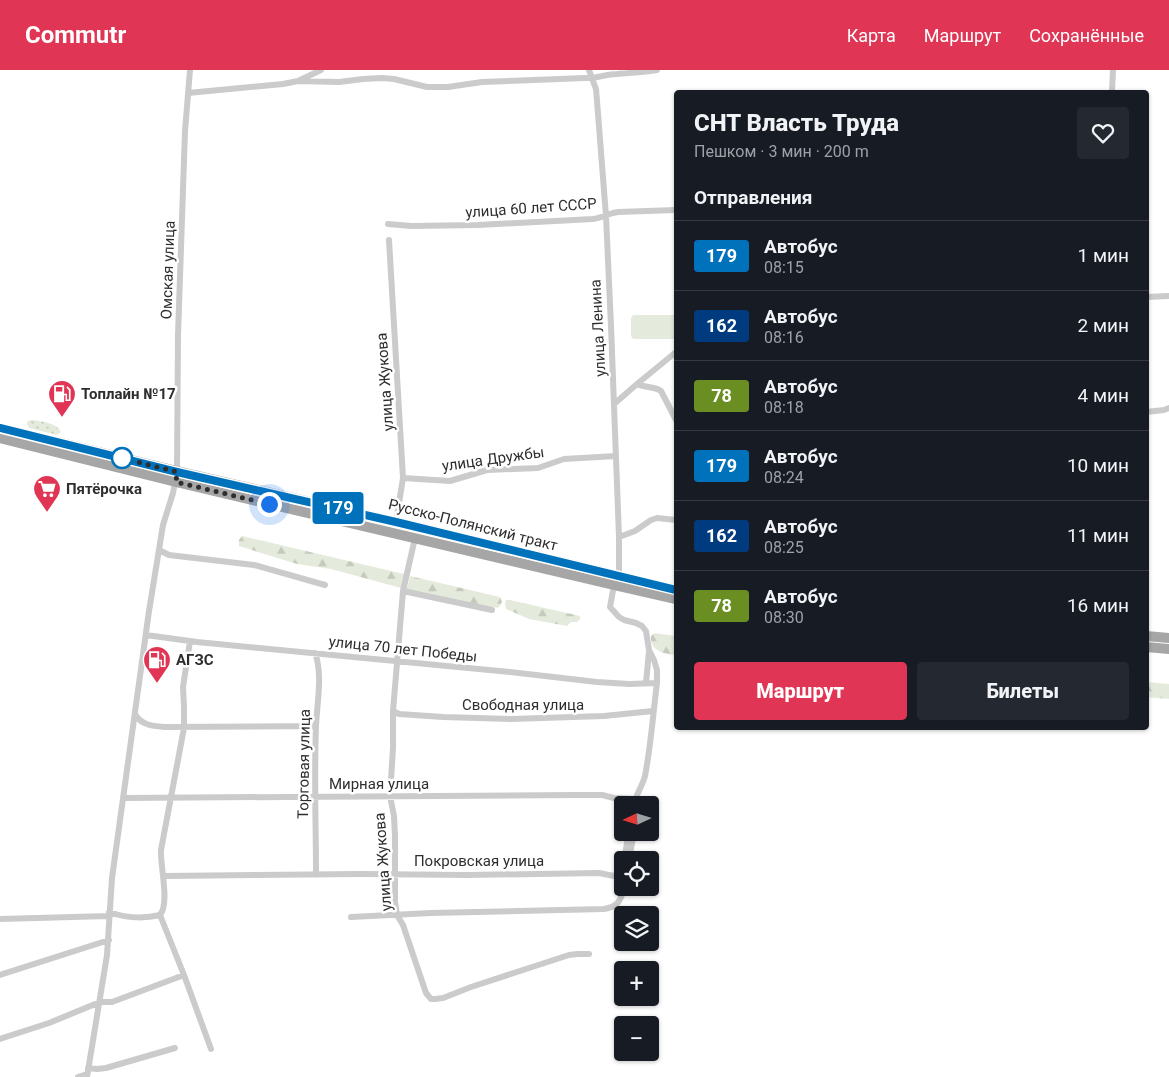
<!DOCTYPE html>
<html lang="ru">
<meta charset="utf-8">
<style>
:root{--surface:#171b24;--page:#242831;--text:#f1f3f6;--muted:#9ea1a6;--line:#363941;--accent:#e03554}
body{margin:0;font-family:Roboto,sans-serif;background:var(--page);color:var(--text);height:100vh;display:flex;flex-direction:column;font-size:19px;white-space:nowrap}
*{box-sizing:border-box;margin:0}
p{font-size:16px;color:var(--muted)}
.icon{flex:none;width:28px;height:28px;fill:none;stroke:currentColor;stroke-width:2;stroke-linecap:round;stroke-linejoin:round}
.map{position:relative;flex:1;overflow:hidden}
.drawer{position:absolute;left:674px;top:20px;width:475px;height:640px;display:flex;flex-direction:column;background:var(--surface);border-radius:5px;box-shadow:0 1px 4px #0004}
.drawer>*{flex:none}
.badge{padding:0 10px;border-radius:4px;font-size:18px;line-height:32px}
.needle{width:32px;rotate:266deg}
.controls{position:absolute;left:614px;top:726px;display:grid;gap:10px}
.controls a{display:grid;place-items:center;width:45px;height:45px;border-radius:5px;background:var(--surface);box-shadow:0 1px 4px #0004;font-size:25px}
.you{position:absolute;width:25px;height:25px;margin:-12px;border:4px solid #fff;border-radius:50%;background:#1a73e8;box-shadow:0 0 0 8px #1a73e833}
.map>.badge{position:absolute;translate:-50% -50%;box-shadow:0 0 0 2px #fff}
h2{padding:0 20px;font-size:19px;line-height:45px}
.round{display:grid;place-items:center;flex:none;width:52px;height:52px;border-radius:5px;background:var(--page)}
.headline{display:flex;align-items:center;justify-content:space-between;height:85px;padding:0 20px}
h1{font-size:24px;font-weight:800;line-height:38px}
.action{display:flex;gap:10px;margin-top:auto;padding:10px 20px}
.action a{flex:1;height:58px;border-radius:5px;background:var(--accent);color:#fff;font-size:20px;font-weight:800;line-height:58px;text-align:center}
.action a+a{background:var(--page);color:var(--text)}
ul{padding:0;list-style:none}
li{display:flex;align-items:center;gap:15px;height:70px;padding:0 20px;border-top:1px solid var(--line)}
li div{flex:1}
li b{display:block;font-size:19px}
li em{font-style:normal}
li .badge{min-width:55px;font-weight:700;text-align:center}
header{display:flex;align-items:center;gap:30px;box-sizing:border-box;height:70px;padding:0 25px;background:var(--accent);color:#fff}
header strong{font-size:24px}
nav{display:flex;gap:28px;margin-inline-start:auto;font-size:18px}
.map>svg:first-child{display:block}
</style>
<header>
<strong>Commutr</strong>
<nav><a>Карта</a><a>Маршрут</a><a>Сохранённые</a></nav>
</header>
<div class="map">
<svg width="1169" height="1007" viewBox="0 0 1169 1007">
<defs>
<pattern id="grass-dots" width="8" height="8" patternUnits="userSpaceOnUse" patternTransform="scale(1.25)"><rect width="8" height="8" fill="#e5ebdc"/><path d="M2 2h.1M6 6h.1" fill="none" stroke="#c5cabd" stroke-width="1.8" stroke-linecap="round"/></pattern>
<pattern id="forest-firs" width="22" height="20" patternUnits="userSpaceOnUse" patternTransform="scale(1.25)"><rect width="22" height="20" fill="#e5ebdc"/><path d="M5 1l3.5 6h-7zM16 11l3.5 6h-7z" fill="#c5cabd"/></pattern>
</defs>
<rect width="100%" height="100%" fill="#fff"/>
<path fill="url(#grass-dots)" d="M31,350H34C43,352 57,353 61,362L57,365L29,358L27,354L28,351Z"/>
<path fill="url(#forest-firs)" d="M242,466L404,504L401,518L331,499L297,494L239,476V470Z
M410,506L500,527L502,532L500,536L497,538L440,528L407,519Z
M506,530H510L580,546V549L577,552H571L567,556L529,549L506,539L505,534Z
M654,563L676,566V585C664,584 650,581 651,566Z
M1146,612L1169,614V629L1146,627Z"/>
<path fill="#e5ebdc" d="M633,245H676V269H633L631,266V248Z"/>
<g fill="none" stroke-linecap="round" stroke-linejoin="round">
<path stroke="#cbcbcb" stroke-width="6" d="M589,0L596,19L597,31L606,146L611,256L619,467V509
M298,11L339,12L363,9L382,8L394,9L427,17H448L482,12L585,8C596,9 605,4 617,4C630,3 644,2 657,0
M1112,22L1113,0
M188,23L283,14L298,11L321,0
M388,154L411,156L478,155L593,149C602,148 609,143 618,142L676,140
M389,170L403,408L396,452
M1146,227L1169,226
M637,314C645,318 654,316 661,321L676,350
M614,334L637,314L676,282
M1146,342L1164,340L1169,338
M403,408L450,411L487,400L538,398L564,389L616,386
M619,467L635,461L651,450L657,448L676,450
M415,468L403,521L393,641V678L390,726L394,746L395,766V832L397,845L403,855L426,923L431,929H435L443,928L471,917L569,885L577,884H589
M159,480L169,485L254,495L325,515
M614,515L610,537L619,547L624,550L636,553L642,556L646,561L649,580L654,590L657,600V613C653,644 651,675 645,706C642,717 635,726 634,735
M403,521L492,540
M146,565L197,572L510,602L597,612L629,614L657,613
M190,571L183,617L184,637V658L161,780C160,796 170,833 160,845L184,905L211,979
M315,583C323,604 317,633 316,656C314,705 316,755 316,805
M646,613L649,581
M393,641L399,644L443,647L511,649L604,646L653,641
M135,644C141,655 152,656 164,657L316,656
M124,728L576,725H602L614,728L634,729
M624,790L629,762
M629,790L634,762
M164,806L361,804L468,805L599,803L614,806L620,803L622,796
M109,842C126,848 143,849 160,845
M351,847L431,843L604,839C618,837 621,830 624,818
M0,849L109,846
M0,905L109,870
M0,969L49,953L100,932H112L184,905
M88,998L97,999L106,998L175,978
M78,1007L87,1004
M87,1007L107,885L112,808L149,541L163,455L173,423L177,401L178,265L185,61L190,0"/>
<path stroke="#a6a6a6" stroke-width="10" d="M0,358L177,401L396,452L676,520
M0,368L176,412L618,516L676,529
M1146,566L1169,568
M1146,577L1169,579"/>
</g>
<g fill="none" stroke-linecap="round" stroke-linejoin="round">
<defs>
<path id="line" d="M0,358L177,402L396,452L676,520"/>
</defs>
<use href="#line" stroke="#fff" stroke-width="11"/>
<use href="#line" stroke="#0072bc" stroke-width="8"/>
<path stroke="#2e2e2e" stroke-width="5" stroke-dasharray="0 9" d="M122,388L177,402L176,412L269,434"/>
</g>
<defs>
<symbol id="fuel-pin" viewBox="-11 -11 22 30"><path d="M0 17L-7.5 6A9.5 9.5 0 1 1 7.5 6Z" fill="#e03554" stroke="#fff"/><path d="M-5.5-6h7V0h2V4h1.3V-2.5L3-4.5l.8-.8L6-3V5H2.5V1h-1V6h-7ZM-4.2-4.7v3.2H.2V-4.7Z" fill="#fff"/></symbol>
<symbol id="supermarket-pin" viewBox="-11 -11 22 30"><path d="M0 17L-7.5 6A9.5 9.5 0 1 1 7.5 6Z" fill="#e03554" stroke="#fff"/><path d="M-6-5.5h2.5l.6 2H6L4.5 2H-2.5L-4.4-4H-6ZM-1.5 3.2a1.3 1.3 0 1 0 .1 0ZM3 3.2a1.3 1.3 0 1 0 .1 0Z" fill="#fff"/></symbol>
</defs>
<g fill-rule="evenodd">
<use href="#fuel-pin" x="46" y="308" width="32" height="43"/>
<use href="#supermarket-pin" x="31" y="403" width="32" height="43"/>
<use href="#fuel-pin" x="141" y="574" width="32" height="43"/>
</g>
<circle fill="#fff" stroke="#0072bc" stroke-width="2.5" cx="122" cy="388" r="10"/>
<g text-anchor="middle" stroke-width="5" stroke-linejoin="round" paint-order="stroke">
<g font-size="15" fill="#2e2e2e" stroke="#fff">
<text transform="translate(531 138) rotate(-4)" y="5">улица 60 лет СССР</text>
<text transform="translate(168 200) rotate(-88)" y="5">Омская улица</text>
<text transform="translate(598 258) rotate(-93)" y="5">улица Ленина</text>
<text transform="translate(385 312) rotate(-94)" y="5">улица Жукова</text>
<text transform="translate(493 389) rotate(-8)" y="5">улица Дружбы</text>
<text transform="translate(473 455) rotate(14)" y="5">Русско-Полянский тракт</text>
<text transform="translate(403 579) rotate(6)" y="5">улица 70 лет Победы</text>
<text x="523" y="640">Свободная улица</text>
<text transform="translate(304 694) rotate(-89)" y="5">Торговая улица</text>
<text x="379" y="719">Мирная улица</text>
<text x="479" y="796">Покровская улица</text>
<text transform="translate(383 792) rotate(-94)" y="5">улица Жукова</text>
</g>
<g font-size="15" font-weight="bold" fill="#2e2e2e" stroke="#fff" text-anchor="start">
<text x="81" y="329">Топлайн №17</text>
<text x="66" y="424">Пятёрочка</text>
<text x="176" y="595">АГЗС</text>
</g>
</g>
</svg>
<div class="controls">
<a><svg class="needle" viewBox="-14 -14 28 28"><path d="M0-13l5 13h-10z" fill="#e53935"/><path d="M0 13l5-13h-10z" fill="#9ea1a6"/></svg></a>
<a><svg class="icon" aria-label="locate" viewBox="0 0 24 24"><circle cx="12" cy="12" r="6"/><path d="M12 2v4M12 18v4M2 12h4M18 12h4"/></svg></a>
<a><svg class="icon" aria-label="layers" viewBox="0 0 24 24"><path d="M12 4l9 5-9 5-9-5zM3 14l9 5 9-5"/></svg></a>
<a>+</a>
<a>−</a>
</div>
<div class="you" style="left:269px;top:434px"></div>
<b class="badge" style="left:338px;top:438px;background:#0072bc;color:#fff">179</b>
<section class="drawer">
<div class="headline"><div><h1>СНТ Власть Труда</h1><p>Пешком · 3 мин · 200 m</p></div><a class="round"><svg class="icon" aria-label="heart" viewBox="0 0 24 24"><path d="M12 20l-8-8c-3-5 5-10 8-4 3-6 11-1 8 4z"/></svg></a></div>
<h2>Отправления</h2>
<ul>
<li><span class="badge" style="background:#0072bc;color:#fff">179</span><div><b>Автобус</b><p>08:15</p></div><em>1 мин</em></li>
<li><span class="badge" style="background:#003b80;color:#fff">162</span><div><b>Автобус</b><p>08:16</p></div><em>2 мин</em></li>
<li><span class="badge" style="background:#6b8e23;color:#fff">78</span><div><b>Автобус</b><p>08:18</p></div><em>4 мин</em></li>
<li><span class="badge" style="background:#0072bc;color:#fff">179</span><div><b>Автобус</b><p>08:24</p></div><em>10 мин</em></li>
<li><span class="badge" style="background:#003b80;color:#fff">162</span><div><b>Автобус</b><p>08:25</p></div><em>11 мин</em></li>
<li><span class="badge" style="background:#6b8e23;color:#fff">78</span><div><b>Автобус</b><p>08:30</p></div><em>16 мин</em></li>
</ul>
<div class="action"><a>Маршрут</a><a>Билеты</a></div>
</section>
</div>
